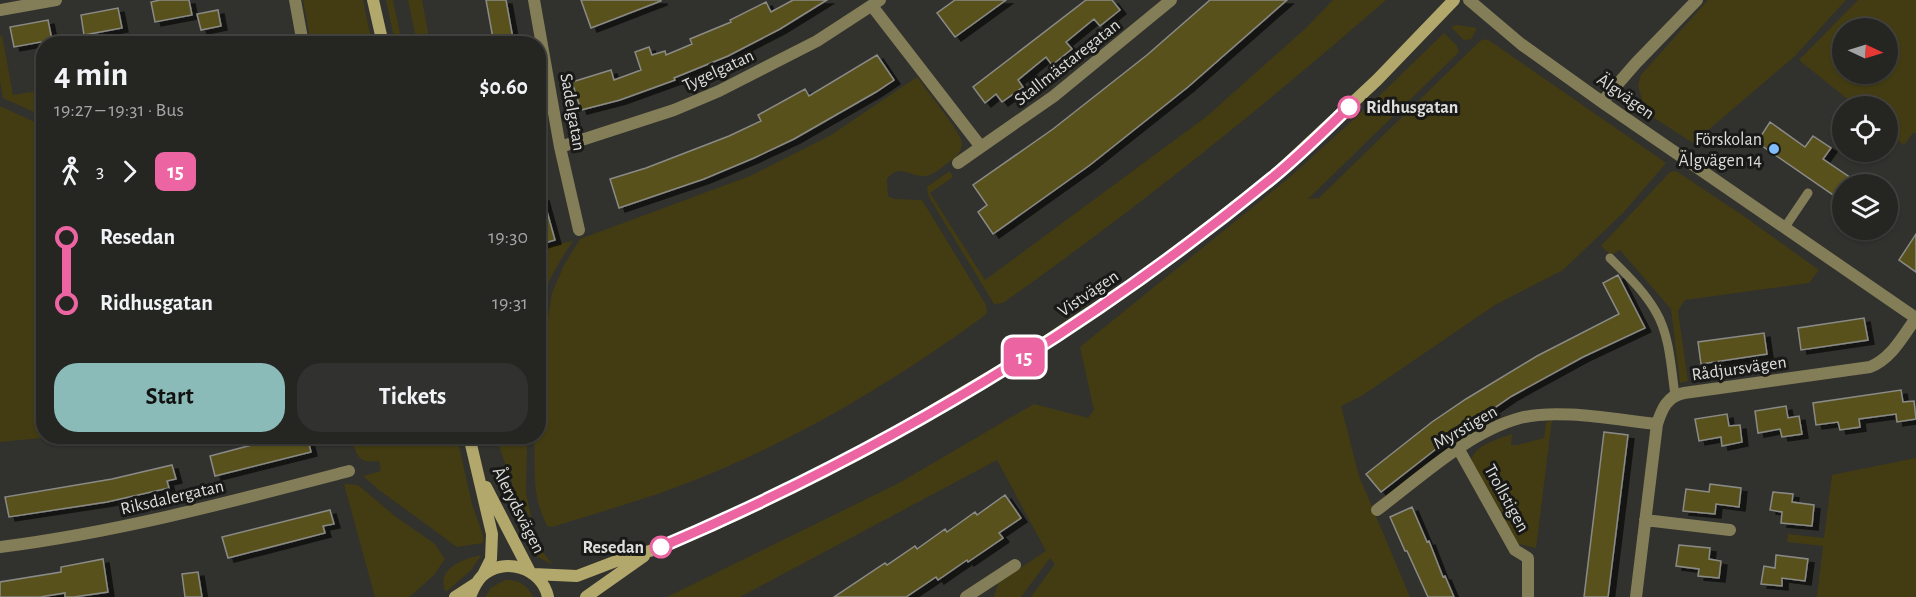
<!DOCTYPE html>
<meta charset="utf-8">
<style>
:root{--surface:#252522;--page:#31312f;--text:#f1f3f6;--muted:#a3a5a5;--line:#424240;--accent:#8bbbb9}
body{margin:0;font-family:"Alegreya Sans",sans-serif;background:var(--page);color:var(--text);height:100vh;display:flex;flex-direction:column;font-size:22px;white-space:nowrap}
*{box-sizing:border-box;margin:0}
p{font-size:20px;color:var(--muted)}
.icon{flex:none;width:33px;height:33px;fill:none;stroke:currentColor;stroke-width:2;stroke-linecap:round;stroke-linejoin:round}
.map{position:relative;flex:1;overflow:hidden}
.drawer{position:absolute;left:36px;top:36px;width:510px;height:408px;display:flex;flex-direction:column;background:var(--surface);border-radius:24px;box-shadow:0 2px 4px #0004,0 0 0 2px var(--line)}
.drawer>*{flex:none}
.badge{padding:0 12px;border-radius:9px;font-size:21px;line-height:39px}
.needle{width:39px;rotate:94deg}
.fabs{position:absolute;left:1832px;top:18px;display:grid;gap:12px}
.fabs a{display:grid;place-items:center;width:66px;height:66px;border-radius:50%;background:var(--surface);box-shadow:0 2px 4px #0004,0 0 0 2px var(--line);font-size:30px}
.map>.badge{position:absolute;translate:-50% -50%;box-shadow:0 0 0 3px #fff}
.legs{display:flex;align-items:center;gap:9px;height:66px;padding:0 18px;font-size:20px}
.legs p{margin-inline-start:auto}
.headline{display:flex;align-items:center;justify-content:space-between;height:102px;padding:0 18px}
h1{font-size:33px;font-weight:700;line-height:45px}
.button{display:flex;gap:12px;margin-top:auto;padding:12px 18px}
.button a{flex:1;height:69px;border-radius:24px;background:var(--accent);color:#111;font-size:24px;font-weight:700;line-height:69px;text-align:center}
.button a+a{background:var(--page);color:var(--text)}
ul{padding:0 18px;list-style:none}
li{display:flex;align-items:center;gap:21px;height:66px;font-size:22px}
li i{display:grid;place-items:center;width:9px;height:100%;margin:0 8px;background:currentColor}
li i::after{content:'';width:15px;height:15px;margin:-8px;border:4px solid;border-radius:50%;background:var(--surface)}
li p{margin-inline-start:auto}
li:first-child i{background:linear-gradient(#0000 50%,currentColor 0)}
li:last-child i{background:linear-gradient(currentColor 50%,#0000 0)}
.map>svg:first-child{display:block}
</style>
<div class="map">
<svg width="1916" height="597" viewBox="0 0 1916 597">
<defs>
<filter id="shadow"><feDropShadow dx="6" dy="4" stdDeviation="0" flood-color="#0009"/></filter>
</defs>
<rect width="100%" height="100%" fill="#31312e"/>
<path fill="#433c12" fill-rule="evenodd" d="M303,0H363L372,43H311Z
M386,0H393L402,43H395Z
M408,0H422L430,43H417Z
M1333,0H1386C1263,107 1136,209 1003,303L994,304L929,197L927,189L928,186L950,171L953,177L930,193L985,280L1206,117L1306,28Z
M1708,0H1846L1795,56L1693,143L1645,112L1638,85L1641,75Z
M1858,0H1916V133H1913L1904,145L1887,132V106H1856L1799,60ZM1842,28H1887V74H1842Z
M1457,25L1477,28L1471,39L1464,40L1451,27Z
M1444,33L1457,46L1459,52L1308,199L1319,198L1480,41L1485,39L1490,41L1666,163L1623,213L1563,270L1495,305L1363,395L1341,406L1359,476L1410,597H1031L1055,564L1050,558L1021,597H994L998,583L1046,551L997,460L740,597H667L899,483L1034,404L1088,418L1094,410L1080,347L1290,177L1375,100Z
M2,35L13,95L43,90V116L3,98L0,81V36Z
M917,77C925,89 961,132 962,143C962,153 955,157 949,162C942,167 934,175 925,176C910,178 900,162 887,179L888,196L894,199L922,200L986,305L987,312L984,316C888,386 785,447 674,488C634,503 592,514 552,527L547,526C531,493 536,471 534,437L538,436L539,373L552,293L564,265L580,239L750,176L831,135Z
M0,106L43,126L44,436L53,437L0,442Z
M1676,171L1745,217L1819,270L1809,283L1685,300L1678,311L1688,381L1680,383L1671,309L1620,250L1611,255L1601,246L1670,172Z
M573,241C557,265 543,287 539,316V248Z
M1552,420L1536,548L1515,543L1471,461C1475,444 1497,440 1512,434L1511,445H1517L1544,438L1546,423Z
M352,437H457L472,504L483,535V543L457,547L379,490L363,476L381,471L379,461C358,464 356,455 352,437Z
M496,437H527L526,493L532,520L517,498Z
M1916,458V597H1817L1823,546L1787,542L1788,534L1824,538L1832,475Z
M344,484L358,485L396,517L435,544L445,559L434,575L412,595L408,597H375Z
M531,545L538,546L553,565L538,557L527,547Z
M481,555L472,569L446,592C435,569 463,559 481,555Z
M505,580C519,580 527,585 533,597H485L491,588Z"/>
<path fill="#59511d" stroke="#8a8a87" stroke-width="1.5" filter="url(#shadow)" d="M160,0H189L192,15L155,22L151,2Z
M486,0H506L514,44H494Z
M581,0H661V1L591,28Z
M793,0H827L780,29L728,56L674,78L675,80L620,100L581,110L572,82L611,70L614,80L641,70L635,52L649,47L652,55L665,51L666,55L692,44L690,39L731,22L730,20L766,2L771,12Z
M955,0H1006L955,37L937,13Z
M1086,0H1112L1120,10L1100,26L1094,19L1066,42L1072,49L1052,65L1046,57L1018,80L1023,87L1002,102L996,94L985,103L973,87Z
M1210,0H1287L1188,87L1090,165L993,234L978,212L987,205L973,185L1053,129L1147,55Z
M118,8L122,28L84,35L81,15Z
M218,10L221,26L201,30L197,14Z
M48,20L52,40L14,47L10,27Z
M877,55L894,80L876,92L794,139L754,158L704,179L619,208L610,179L646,168L729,136L761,121L758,115L805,89L809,96Z
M1770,122L1805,147L1813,136L1831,148L1823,159L1860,184H1842V201L1765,148L1757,142Z
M538,197H543L555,240L538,245Z
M1916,234V272L1899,260Z
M1618,275L1645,328L1583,357L1512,396L1445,442L1381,492L1366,474L1432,422L1466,399L1537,356L1619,314L1603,283Z
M1864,318L1868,340L1801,350L1798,328Z
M1764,333L1767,354L1701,364L1698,342Z
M1901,390L1903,402L1914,401L1916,419L1897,422L1896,414L1859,419L1860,427L1840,430L1838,422L1816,425L1813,403Z
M1786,406L1788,418L1799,416L1802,434L1782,437L1780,429L1758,433L1755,411Z
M1727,414L1729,426L1740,425L1742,442L1722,446L1721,437L1699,441L1695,419Z
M1604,432L1628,435L1608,597H1584Z
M286,436H307L311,452L215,476L210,456Z
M172,465L176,479L167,481L169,488L107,502L9,517L5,497L112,479Z
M1710,484L1741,488L1739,507L1716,504L1715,514L1683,511L1686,489L1709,492Z
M1773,492L1793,494L1792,502L1814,505L1812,526L1781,523L1782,512L1770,510Z
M1005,495L1021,518L999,533L1003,538L968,562L967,560L938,580L936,577L906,597H834L885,563L887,565L915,546L917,549L945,529L947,532L975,512L977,515Z
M1412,507L1427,542L1429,541L1443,577L1445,576L1454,597H1428L1407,551H1405L1390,517Z
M330,510L334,524L323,526L325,533L228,558L222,537Z
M1679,545L1710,548L1709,559L1721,561L1719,578L1698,576L1699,569L1676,566Z
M1776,555L1808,559L1805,581L1782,578V586L1761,584L1764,566L1775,568Z
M103,559L108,592L74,597H65V593L40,597H0V582L61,572V567Z
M198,572L202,597H185L182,574Z"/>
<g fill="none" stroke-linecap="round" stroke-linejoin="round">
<path stroke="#837d58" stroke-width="9" d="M1785,227L1808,193
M1610,258C1627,275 1644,291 1656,312C1670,336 1671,368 1675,395"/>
<path stroke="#837d58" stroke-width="12" d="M295,0L303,44
M534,0L560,147L579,230
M1469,0L1521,44L1602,102L1916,318
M872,6L981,147
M0,10L56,0
M1602,102L1636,63L1697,0
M560,147L674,110L719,91L817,41L880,0
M958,163L1054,96L1171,0
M1458,448L1515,550L1528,558V597
M1377,510C1420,478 1468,432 1520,418C1558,408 1617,420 1657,424
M1645,520L1730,530
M0,547C119,532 234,501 349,471
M966,597L1015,565
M1636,597L1657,424C1662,409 1667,396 1684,393L1870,367C1892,358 1903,336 1916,318"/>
<path stroke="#b2a86b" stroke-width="12" d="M373,0L383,44
M469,436L492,534L491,559L483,575
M486,487L530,572
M533,574L577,576L619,560L653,550L740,513L868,449L1015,362L1155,269L1273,177L1377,80L1454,0
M455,597L475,584
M470,597C473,589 476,582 482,576C504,556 542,568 548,597
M586,597L644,556"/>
</g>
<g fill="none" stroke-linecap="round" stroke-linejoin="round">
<defs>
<path id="line-1" d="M661,547C881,453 1087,330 1272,178C1299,156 1324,131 1349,107"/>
</defs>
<use href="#line-1" stroke="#fff" stroke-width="14"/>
<use href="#line-1" stroke="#ec64a1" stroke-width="9"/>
</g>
<g fill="#fff" stroke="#ec64a1" stroke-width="3">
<circle cx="1349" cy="107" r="10"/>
<circle cx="661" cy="547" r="10"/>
</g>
<circle fill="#81bdfa" stroke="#191918" stroke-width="2" cx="1774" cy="149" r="6"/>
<g text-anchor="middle" stroke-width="6" stroke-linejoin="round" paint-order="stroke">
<g font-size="18" fill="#dddddc" stroke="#191918">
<text transform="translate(1067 62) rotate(-38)" y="6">Stallmästaregatan</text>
<text transform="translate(718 70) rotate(-25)" y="6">Tygelgatan</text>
<text transform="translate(1626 96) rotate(35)" y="6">Älgvägen</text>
<text transform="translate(573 112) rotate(80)" y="6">Sadelgatan</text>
<text transform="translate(1088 293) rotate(-34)" y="6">Vistvägen</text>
<text transform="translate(1739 368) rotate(-8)" y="6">Rådjursvägen</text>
<text transform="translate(1465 427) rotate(-30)" y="6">Myrstigen</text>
<text transform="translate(172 497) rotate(-13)" y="6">Riksdalergatan</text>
<text transform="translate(1507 498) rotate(61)" y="6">Trollstigen</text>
<text transform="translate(519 510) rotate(63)" y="6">Ålerydsvägen</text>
</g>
<g font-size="18" font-weight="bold" fill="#dddddc" stroke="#191918" text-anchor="start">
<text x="1366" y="113">Ridhusgatan</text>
<text x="644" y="553" text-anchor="end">Resedan</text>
</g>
<g font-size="18" fill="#dddddc" stroke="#191918" text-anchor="end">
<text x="1762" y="145">Förskolan<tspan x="1762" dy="21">Älgvägen 14</tspan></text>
</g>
</g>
</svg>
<div class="fabs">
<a><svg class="needle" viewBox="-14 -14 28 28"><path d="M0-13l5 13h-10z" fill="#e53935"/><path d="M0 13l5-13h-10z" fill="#a3a5a5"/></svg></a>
<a><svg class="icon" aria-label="locate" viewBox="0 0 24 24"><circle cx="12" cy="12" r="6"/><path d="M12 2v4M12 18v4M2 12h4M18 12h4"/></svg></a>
<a><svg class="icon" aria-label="layers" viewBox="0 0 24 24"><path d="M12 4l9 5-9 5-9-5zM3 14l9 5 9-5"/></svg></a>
</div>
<b class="badge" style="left:1024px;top:357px;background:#ec64a1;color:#fff">15</b>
<section class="drawer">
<div class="headline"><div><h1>4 min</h1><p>19:27 – 19:31 · Bus</p></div><b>$0.60</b></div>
<div class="legs"><svg class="icon" aria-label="walk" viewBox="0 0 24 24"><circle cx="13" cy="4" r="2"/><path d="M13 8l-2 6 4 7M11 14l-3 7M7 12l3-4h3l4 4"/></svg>3<svg class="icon" aria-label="forward" viewBox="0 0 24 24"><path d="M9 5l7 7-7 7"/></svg><b class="badge" style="background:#ec64a1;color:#fff">15</b></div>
<ul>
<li><i style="color:#ec64a1"></i><b>Resedan</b><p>19:30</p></li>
<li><i style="color:#ec64a1"></i><b>Ridhusgatan</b><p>19:31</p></li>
</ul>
<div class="button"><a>Start</a><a>Tickets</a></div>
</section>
</div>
